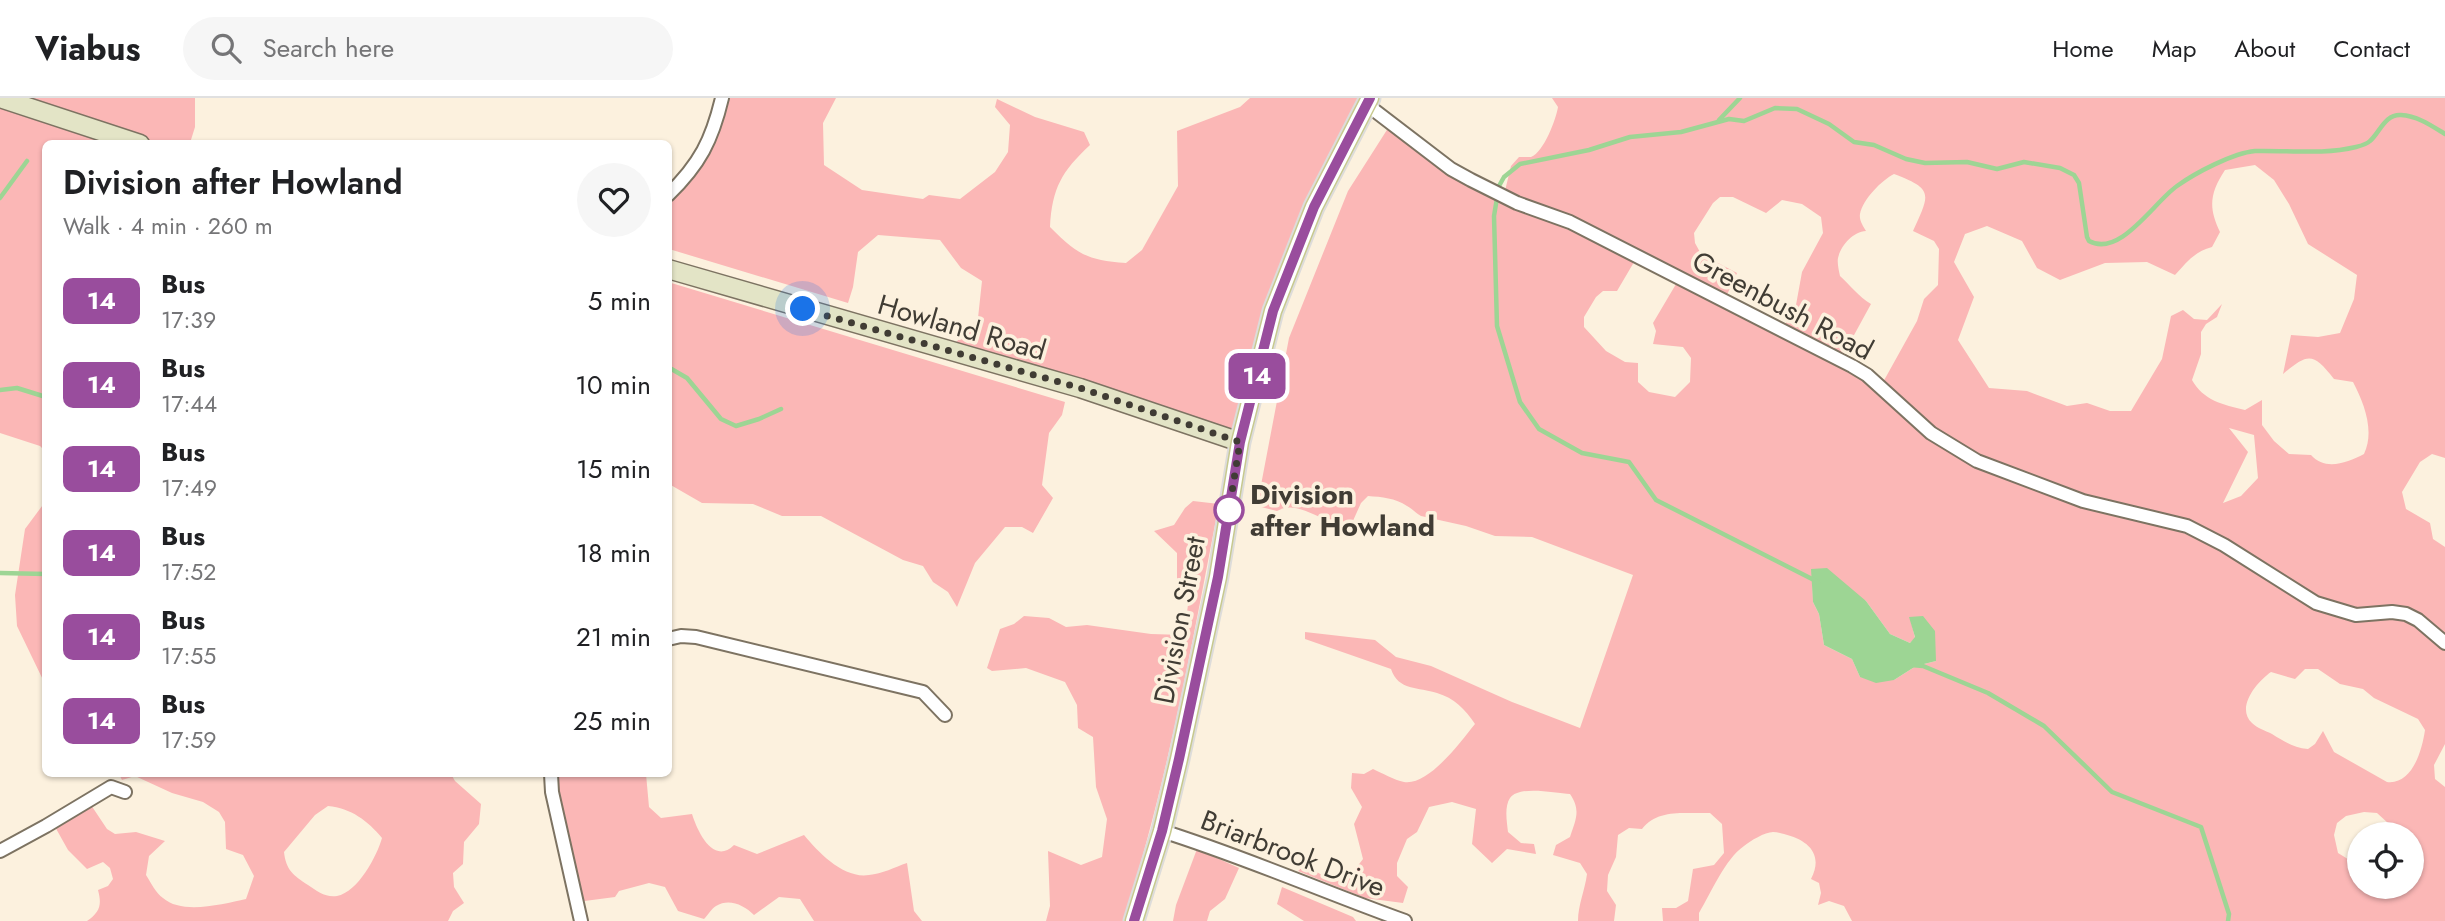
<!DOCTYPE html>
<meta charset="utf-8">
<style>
:root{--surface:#fff;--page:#f6f6f6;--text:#202124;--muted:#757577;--line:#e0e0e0}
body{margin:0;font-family:Jost,sans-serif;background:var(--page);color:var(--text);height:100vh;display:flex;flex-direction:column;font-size:26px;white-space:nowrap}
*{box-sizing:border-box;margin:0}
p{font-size:23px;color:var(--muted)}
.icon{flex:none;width:38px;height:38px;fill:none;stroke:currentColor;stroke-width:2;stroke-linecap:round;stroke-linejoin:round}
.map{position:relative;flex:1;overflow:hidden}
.sheet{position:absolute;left:42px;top:42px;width:630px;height:637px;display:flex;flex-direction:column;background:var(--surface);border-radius:10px;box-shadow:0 2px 5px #0004}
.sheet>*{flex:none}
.badge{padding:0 14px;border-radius:10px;font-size:24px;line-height:46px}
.fabs{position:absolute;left:2347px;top:724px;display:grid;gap:14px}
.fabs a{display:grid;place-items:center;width:77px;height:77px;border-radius:50%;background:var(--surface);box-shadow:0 2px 5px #0004;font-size:35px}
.you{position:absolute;width:35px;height:35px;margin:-18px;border:5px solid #fff;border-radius:50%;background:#1a73e8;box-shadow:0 0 0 10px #1a73e833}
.map>.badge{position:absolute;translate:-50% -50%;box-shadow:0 0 0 4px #fff}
.round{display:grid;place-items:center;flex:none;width:74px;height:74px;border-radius:37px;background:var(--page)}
.overview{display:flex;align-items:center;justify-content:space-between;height:119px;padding:0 21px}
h1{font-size:33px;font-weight:600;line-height:52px}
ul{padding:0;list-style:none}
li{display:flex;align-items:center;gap:21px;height:84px;padding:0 21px}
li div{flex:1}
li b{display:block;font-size:26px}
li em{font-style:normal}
li .badge{min-width:77px;font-weight:700;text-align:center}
header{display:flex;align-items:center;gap:42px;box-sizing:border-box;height:98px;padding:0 35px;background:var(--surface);border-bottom:2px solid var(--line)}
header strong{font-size:33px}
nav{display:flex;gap:38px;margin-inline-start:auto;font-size:24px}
.search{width:490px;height:63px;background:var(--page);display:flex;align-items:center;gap:18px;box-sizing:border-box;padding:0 24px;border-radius:38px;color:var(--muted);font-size:26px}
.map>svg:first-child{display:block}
</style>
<header>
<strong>Viabus</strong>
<div class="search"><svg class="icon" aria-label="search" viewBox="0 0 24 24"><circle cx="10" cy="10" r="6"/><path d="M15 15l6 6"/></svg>Search here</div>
<nav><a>Home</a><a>Map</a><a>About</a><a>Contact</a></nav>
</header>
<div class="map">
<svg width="2445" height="823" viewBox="0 0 2445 823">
<rect width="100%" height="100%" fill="#fcf1de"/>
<path fill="#fbb7b6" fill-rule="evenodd" d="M0,0L26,6L29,0H195V29L190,45L46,46L45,353L40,348L0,335Z
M729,0H836L823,25L824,67L862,92L923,101L929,97L960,101L995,74L1008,54L1010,27L995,9L997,1L1035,19L1084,34L1090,47C1062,73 1052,90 1050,129C1078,157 1087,162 1126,165L1142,152L1178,88L1177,33L1240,9L1250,0H1360C1309,85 1271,181 1245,277L1256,279L1244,336L950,251L978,220L982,183L961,170L940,142L878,137L858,154L853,189L848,205L669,151L668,104C702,75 720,44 729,0Z
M1552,0H2445V360L2432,356L2420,364L2402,394L2406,411L2430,425L2433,441L2445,449V646L2434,667L2435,681L2445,689V823H1852L1844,808L1829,803L1818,807L1821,795L1819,785L1811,781C1824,756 1808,742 1784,736C1780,735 1777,734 1773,734C1765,734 1750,743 1744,748C1725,761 1711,795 1699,815V823H1663L1662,810H1676L1688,803L1693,771L1714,767L1724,755L1722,726L1710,715C1686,716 1658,710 1642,731L1629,730L1618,737L1616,759L1608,777L1607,793L1616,807L1614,823H1578C1578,807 1585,792 1587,776L1580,765L1553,757L1556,747L1570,739C1576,721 1581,712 1570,696C1555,695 1519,687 1510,700C1504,709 1507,724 1508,734L1521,745L1534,746L1536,756L1507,751L1492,765L1472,746L1476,711L1452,704L1429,709L1417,734L1407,741L1397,765V778L1408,789L1403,805L1365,800L1298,773L1305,767L1327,780L1347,782L1363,761L1354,726L1362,709L1351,690L1352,675L1364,676L1373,671C1382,675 1394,682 1404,684C1429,688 1461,643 1475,626C1465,611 1454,600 1437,595C1419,589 1398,593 1391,571L1305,541V534L1375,542L1396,559L1431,568L1512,604L1580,630L1633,477L1532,439L1495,438L1466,428L1421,418C1415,415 1413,411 1407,408C1395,400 1382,399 1368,398L1361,405L1352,425C1346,425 1339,425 1334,424C1315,420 1296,402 1277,413L1257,408L1289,240L1348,93L1392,24L1461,77L1504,97L1511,68L1519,59C1521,59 1529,59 1531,59C1544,54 1556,21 1558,9ZM2255,67L2274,82L2289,106L2308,146L2357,177L2354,201L2340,235L2318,239L2291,237L2283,276C2308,255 2313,254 2334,281L2353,284C2364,305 2375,333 2364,356C2347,365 2325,373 2311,357L2289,356L2274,343L2262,327V302L2245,312C2223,307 2203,302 2192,282L2201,256V234L2206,226L2217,219L2222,206L2207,222L2194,221L2183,212L2171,218L2162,261L2131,313H2110L2087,305L2067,308L2027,293L1989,290L1958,242L1974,199L1954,164L1965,136L1987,128L2022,143L2037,170L2060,182L2105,165L2147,164L2175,177C2187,164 2194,154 2212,149L2220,134C2208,109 2210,95 2225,72ZM1894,76C1934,91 1930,96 1913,133L1934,143L1939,151L1938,187L1924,201L1917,223L1882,286L1842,259L1871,206C1858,198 1851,188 1840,178C1839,173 1837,165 1838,160C1841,147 1853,134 1866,133C1863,128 1859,122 1860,116C1863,101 1882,82 1894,76ZM1720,99H1733L1766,115L1782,102L1802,106L1821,119L1823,135L1802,174L1796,207L1782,232L1725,201L1737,175L1701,156L1695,145L1694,135L1713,105ZM1637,159L1679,181L1653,225L1656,233L1653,246L1683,249L1691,260L1690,284L1675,299L1649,294L1638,284V265L1625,264L1606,253L1584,229V219L1596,199L1603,193H1617ZM2229,330L2254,337L2258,380L2241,398L2223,405L2248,354ZM1812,471L1866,503L1890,536L1910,545L1915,540L1910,519L1936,563L1916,568L1894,582L1860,579L1852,561L1824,547L1819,516L1813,504ZM2305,571H2318L2340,586L2363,591L2374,600L2418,621L2425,632C2422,653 2412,687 2387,684L2334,654L2323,633L2315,646L2308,651C2294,650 2285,644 2272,636C2266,633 2257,630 2252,625C2235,609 2258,583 2271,574L2295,581ZM2364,714L2377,715L2388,725L2390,737H2412V789H2359V765L2351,763L2338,755L2334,737L2337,725L2346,718Z
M668,184L1065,304L1062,317L1049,335L1042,387L1053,400L1033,435L1022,429H1005L975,465L957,509L948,494L933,484L923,468L903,462L821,418H782L753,406L702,405L669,386Z
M1193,403L1219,406C1192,546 1167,687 1123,823H1046L1050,808L1048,753L1081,767L1102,759L1107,721L1096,689L1093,639L1078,630L1077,607L1065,584L1026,570L992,573L987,570L1000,531L1014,526L1024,518L1049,520L1066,529L1087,527L1151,536L1184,537L1189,499L1177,487V455L1154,433L1174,427L1185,410Z
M45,404V586L17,528L15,497L25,431Z
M119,676H451L455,683L481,706L479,726L464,744L463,766L453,775L454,789L464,805L453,813L448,823H87C100,814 102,807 98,792L108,788L113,781L110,770L103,764L87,771L68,752L54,727L89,704L107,731L115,736L136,734L165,743L149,758L146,777C151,785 156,795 163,800C182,817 223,806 246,801L254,778L243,757L226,751L225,724L219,714L203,704L172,695L135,678L122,682ZM328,708C351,710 368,723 382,740C377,758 358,794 337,798C326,800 317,793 308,787C293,777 286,772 284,754L315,717Z
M551,676H646L649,709L661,720L692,716C697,732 713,768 734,747L757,756L804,737C819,755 844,781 869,777C882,776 895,769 907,765L914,813L922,823H814L800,801L779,799L754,817C744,807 729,800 716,808C711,811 708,817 704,821L678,813L665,789L649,785L619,793L615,799L577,804Z
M1197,751L1239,770L1225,801L1210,813L1207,823H1173L1176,807Z
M1282,789L1353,819L1356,823H1304L1277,806Z"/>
<path fill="#9dd594" d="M1827,470L1866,503L1890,536L1910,545L1915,539L1909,519L1923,518L1935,533L1936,563L1916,568L1894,582L1876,585L1860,579L1852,561L1824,547L1819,516L1813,504L1811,471Z"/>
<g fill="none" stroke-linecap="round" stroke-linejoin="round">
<path stroke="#9dd594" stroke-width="4.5" d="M1719,22L1740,0
M0,100L27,63
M668,269L687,280L721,321L736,328L759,321L781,311
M0,292L17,290L46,299
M0,475L46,476
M1818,484L1656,402L1629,364L1582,355L1539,331L1520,304L1497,228L1494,118L1499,88L1504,79L1520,66L1589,52L1630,39L1681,34L1729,21L1744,23L1775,10L1797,11L1829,26L1854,44L1874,47L1906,61L1925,65L1967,64L1997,71L2024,64L2060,70L2074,77L2079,85L2087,139L2089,143C2120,160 2154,104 2177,88C2195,75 2233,55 2255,53C2288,52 2323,57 2356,49C2360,48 2367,46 2370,43C2380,34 2385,16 2401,17C2418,18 2432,28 2445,36
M1911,567L1923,568L1988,595L2044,628L2112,694L2201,729L2229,816L2228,823"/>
<defs>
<path id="street" d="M1366,6L1451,71L1471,82L1517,105L1570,124L1852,268L1867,277L1931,335L1977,363L2083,403L2187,428L2224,447L2316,505L2356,517L2392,514L2406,516L2418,522L2445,545
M668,97C700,66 712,42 722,0
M668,541L681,538L696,539L923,594L945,617
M551,676L552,694L581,823
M1162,733C1245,759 1324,794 1405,823
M0,753L46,728L111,689L125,694"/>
<path id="secondary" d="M0,0L140,46
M668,171L1080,290L1240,344"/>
<path id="primary" d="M1134,823L1162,733L1179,661L1218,479L1240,344L1273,213L1314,109L1370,0"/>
</defs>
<use href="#street" stroke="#7d7362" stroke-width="16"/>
<use href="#secondary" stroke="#7d7362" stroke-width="21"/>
<use href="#primary" stroke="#dddcda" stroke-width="23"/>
<use href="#street" stroke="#fff" stroke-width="12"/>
<use href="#secondary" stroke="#e3e4c6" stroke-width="18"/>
<use href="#primary" stroke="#c7c98e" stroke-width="19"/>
</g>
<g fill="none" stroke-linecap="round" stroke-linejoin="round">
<defs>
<path id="line" d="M1134,823L1162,733L1179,661L1218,479L1240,344L1273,213L1314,109L1370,0"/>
</defs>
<use href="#line" stroke="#fff" stroke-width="16"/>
<use href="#line" stroke="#994d9d" stroke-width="10"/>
<path stroke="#403c34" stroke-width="7" stroke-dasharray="0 12.6" d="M803,211L1080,290L1240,344L1227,425L1229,412"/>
</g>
<circle fill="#fff" stroke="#994d9d" stroke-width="3.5" cx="1229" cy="412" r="14"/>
<g text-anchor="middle" stroke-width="7" stroke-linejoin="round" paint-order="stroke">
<g font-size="28" fill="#403c34" stroke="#fcf1de">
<text transform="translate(1783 207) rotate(28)" y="10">Greenbush Road</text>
<text transform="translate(962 229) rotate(16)" y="10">Howland Road</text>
<text transform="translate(1179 522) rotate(-79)" y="10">Division Street</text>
<text transform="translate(1293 755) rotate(21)" y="10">Briarbrook Drive</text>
</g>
<g font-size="28" font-weight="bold" fill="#403c34" stroke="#fcf1de" text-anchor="start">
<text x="1250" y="406">Division<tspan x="1250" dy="32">after Howland</tspan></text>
</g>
</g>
</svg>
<div class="fabs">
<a><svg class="icon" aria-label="locate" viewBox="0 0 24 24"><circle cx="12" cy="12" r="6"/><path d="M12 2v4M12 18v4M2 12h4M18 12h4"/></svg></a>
</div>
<div class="you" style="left:803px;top:211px"></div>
<b class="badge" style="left:1257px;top:278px;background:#994d9d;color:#fff">14</b>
<section class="sheet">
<div class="overview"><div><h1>Division after Howland</h1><p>Walk · 4 min · 260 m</p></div><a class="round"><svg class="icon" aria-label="heart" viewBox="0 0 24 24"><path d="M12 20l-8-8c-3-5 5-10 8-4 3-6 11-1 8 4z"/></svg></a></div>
<ul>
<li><span class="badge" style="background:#994d9d;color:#fff">14</span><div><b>Bus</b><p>17:39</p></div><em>5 min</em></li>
<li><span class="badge" style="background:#994d9d;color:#fff">14</span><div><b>Bus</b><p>17:44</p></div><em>10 min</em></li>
<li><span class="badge" style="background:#994d9d;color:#fff">14</span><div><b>Bus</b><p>17:49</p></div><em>15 min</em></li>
<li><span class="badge" style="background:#994d9d;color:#fff">14</span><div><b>Bus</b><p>17:52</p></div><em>18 min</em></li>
<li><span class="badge" style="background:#994d9d;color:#fff">14</span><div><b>Bus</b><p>17:55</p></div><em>21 min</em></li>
<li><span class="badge" style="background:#994d9d;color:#fff">14</span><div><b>Bus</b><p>17:59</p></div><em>25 min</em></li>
</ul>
</section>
</div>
